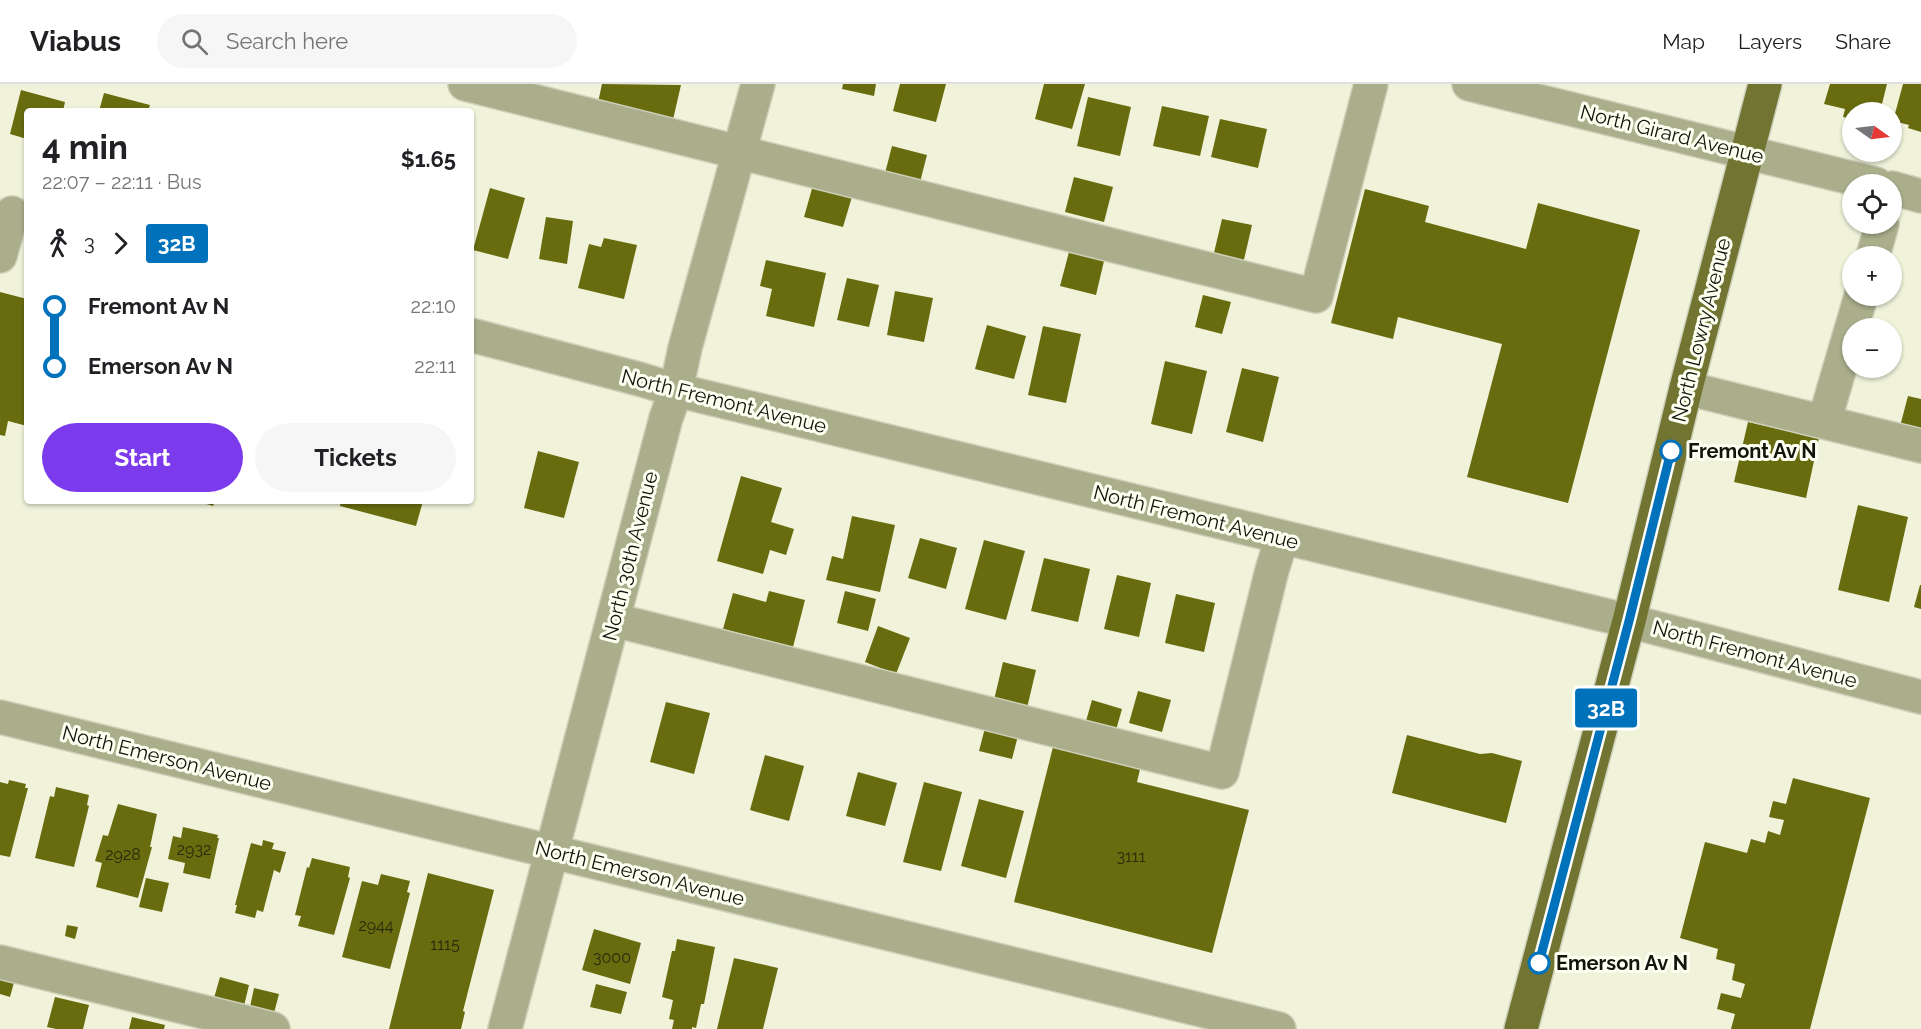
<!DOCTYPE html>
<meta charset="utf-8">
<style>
:root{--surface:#fff;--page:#f6f6f6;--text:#202124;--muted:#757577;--line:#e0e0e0;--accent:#7c3aed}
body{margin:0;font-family:Raleway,sans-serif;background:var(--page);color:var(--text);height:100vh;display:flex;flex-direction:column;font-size:22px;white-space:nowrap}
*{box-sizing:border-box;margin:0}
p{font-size:20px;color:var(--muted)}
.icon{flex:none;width:33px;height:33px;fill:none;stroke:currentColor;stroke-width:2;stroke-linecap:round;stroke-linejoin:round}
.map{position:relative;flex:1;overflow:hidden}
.panel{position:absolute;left:24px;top:24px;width:450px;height:396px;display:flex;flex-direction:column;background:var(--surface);border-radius:6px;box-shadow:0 2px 4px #0004}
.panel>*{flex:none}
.badge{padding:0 12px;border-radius:4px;font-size:21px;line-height:39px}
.needle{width:39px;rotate:104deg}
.tools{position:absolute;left:1842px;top:18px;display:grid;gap:12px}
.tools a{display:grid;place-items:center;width:60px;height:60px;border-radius:50%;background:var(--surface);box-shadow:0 2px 4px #0004;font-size:30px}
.map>.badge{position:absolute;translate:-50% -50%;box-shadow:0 0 0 3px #fff}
.legs{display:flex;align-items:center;gap:9px;height:66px;padding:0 18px;font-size:20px}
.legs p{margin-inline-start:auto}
.summary{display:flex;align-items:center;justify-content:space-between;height:102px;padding:0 18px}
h1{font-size:33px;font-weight:700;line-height:45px}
.button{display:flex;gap:12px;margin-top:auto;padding:12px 18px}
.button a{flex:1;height:69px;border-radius:36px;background:var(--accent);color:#fff;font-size:24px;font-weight:700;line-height:69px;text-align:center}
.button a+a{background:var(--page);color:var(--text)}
ul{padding:0 18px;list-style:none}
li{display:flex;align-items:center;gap:21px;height:60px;font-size:22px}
li i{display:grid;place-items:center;width:9px;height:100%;margin:0 8px;background:currentColor}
li i::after{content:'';width:15px;height:15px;margin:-8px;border:4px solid;border-radius:50%;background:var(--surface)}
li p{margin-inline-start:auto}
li:first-child i{background:linear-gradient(#0000 50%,currentColor 0)}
li:last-child i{background:linear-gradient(currentColor 50%,#0000 0)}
header{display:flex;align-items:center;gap:36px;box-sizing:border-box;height:84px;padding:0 30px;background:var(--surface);border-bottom:2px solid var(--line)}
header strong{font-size:28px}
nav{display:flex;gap:33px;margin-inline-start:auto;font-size:21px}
.search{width:420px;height:54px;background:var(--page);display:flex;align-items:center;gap:15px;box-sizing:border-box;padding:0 21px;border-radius:33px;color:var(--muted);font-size:22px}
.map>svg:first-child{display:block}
</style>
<header>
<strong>Viabus</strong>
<div class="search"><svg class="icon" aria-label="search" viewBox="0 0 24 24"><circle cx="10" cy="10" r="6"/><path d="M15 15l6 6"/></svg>Search here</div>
<nav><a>Map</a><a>Layers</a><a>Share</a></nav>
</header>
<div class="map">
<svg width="1921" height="945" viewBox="0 0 1921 945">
<rect width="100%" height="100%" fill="#f0f3da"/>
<path fill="#686c0f" d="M602,0L681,1L672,40L597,23Z
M843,0H876L874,12L842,5Z
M900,0H946L936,38L893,27Z
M1044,0H1085L1072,45L1035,35Z
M1830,0H1887L1880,28H1852V35L1843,33L1845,25L1824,20Z
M1903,0H1921V48L1908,44L1909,41L1893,37Z
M21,6L65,18L63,27H27V55L10,50Z
M104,9L150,21L148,27H99Z
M1088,13L1131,23L1120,72L1077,62Z
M1162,22L1209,32L1200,72L1153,62Z
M1220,35L1267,45L1258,84L1211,73Z
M892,62L927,71L919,102L884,93Z
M1074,93L1113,103L1104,138L1065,128Z
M815,94L854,106L843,143L804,133Z
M490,104L525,114L508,175L473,166Z
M1365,105L1429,122L1425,138L1526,165L1538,119L1640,146L1568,419L1467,393L1502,260L1398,233L1393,255L1331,239Z
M546,133L573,137L567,180L539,175Z
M1222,135L1252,141L1243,180L1213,173Z
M604,154L637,161L624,215L578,204L589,160L601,163Z
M1069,168L1104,177L1096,211L1060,202Z
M766,176L826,189L814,243L766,232L772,205L760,202Z
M847,194L879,201L869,243L837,236Z
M895,207L933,214L924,258L887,251Z
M0,208L27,215V342L8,337L5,352L0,351Z
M1203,211L1231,218L1222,250L1195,243Z
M987,241L1026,252L1014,295L975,285Z
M1043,242L1081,250L1066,319L1028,311Z
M1165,277L1207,287L1192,350L1151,340Z
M1242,284L1279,293L1263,358L1226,348Z
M1908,312L1921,315V356L1898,350Z
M1748,338L1819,354L1806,414L1734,398Z
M538,367L579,378L564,434L524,424Z
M741,392L782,404L771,438L794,445L786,471L770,466L763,490L717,477Z
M197,417H215L213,422Z
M341,417H423L416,442L340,422Z
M1858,421L1908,433L1889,518L1838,506Z
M852,432L895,441L880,508L826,496L832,472L843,475Z
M920,454L957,464L946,505L908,494Z
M984,456L1025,467L1006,536L965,525Z
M1044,474L1090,485L1078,538L1031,527Z
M1117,491L1151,499L1139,553L1104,545Z
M1920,501H1921V525L1914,523Z
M769,507L805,516L793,563L723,545L733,509L766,518Z
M845,507L876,515L868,547L837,539Z
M1176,510L1215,519L1204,568L1165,559Z
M878,542L910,554L896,590L865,578Z
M1003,578L1036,586L1027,624L994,616Z
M1138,607L1171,616L1162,648L1129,639Z
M1092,616L1122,625L1116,646L1086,637Z
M666,618L710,629L694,690L650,678Z
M987,636L1020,644L1012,675L979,667Z
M1407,651L1480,670L1492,669L1522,677L1506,739L1392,709Z
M1055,655L1142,677L1137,698L1249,726L1212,869L1014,818Z
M765,671L804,682L789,737L750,726Z
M858,688L897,699L885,742L846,732Z
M1793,694L1870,714L1810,945H1731L1735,930L1717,925L1721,909L1741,914L1745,900L1732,896L1735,880L1716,875L1718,865L1680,854L1705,758L1747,769L1751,755L1765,759L1768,747L1780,751L1784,736L1769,733L1773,717L1786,720Z
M9,696L26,700L25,704H28L10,773L0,771V698L8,700Z
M924,698L962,708L941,787L903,778Z
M56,703L89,711L87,721L89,722L74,783L35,774L50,712L54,713Z
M979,715L1024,727L1006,794L961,782Z
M118,720L157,730L150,763H152L138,814L96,803L102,779L95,777L103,751L108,752Z
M183,743L218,751L217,754H219L210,795L183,789L185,779L168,775L173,752L181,754Z
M263,756L274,759L272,765L286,768L280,789L274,786L263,828L257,826L255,834L235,829L237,821H235L251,759L262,762Z
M312,774L350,783L348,793L350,794L334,851L298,842L301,832L295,831L307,783L309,784Z
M428,789L494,806L463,927L465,928L461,945H389Z
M381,790L410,797L407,808L410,809L390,885L342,873L362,797L378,801Z
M146,794L169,799L162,828L139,823Z
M67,841L78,843L75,855L65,852Z
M594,845L641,859L630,900L582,886Z
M677,855L715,863L704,920H701L696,944L692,943V945H672L674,936L669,935L673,916L662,913L672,867H675Z
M734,874L778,884L763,945H717Z
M0,886L16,891L10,913L0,910Z
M220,893L249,901L244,922L214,914Z
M596,900L627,908L621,930L590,923Z
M254,904L279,910L274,929L250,923Z
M55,913L89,921L83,945H56L47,943Z
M132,933L165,941L164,945H129Z"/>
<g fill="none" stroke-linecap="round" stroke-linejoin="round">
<defs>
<path id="minor" d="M465,0L1316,212L1371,0
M1469,0L1876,100
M1892,104L1921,112
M0,172L12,129
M1873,172L1882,140
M471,251L639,295L676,306L1629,537L1921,613
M1686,304L1921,362
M1824,338L1861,212
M614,536L1222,688L1272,486L1282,454
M0,633L1279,945
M0,878L273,945
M505,945L666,334L676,306L685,264L758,0"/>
<path id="major" d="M1521,945L1629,537L1686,304L1765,0"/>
</defs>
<use href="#minor" stroke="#cdcfb9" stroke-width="36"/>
<use href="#major" stroke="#cdcfb9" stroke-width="36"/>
<use href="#minor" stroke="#aaae8b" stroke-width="33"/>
<use href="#major" stroke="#717531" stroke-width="33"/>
</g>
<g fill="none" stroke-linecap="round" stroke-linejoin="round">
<defs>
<path id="line-1" d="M1539,879L1629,537L1671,367"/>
</defs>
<use href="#line-1" stroke="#fff" stroke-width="14"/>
<use href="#line-1" stroke="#0072bc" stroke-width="9"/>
</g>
<g fill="#fff" stroke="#0072bc" stroke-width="3">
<circle cx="1671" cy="367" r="10"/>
<circle cx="1539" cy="879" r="10"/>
</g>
<g text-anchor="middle" stroke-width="6" stroke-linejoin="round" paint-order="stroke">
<g font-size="16" fill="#282a0d">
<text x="194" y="771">2932</text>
<text x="123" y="776">2928</text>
<text x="1131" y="778">3111</text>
<text x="376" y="847">2944</text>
<text x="445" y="866">1115</text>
<text x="612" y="879">3000</text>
</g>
<g font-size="20" fill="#13140c" stroke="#fdfff0">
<text transform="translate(1672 50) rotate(14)" y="7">North Girard Avenue</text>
<text transform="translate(1701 246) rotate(-76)" y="7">North Lowry Avenue</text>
<text transform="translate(724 317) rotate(14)" y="7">North Fremont Avenue</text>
<text transform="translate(1196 433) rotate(14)" y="7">North Fremont Avenue</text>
<text transform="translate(630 472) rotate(-76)" y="7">North 30th Avenue</text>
<text transform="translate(1755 570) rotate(15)" y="7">North Fremont Avenue</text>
<text transform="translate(167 674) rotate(14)" y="7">North Emerson Avenue</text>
<text transform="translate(640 789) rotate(14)" y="7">North Emerson Avenue</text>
</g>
<g font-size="20" font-weight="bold" fill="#13140c" stroke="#fdfff0" text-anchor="start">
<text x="1688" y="374">Fremont Av N</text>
<text x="1556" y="886">Emerson Av N</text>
</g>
</g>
</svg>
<div class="tools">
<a><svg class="needle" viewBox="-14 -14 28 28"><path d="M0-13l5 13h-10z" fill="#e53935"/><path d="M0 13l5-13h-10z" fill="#757577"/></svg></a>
<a><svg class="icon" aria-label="locate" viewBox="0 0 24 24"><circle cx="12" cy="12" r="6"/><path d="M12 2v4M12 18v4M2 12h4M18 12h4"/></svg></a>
<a>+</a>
<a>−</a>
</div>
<b class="badge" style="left:1606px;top:624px;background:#0072bc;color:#fff">32B</b>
<section class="panel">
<div class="summary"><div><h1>4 min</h1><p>22:07 – 22:11 · Bus</p></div><b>$1.65</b></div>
<div class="legs"><svg class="icon" aria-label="walk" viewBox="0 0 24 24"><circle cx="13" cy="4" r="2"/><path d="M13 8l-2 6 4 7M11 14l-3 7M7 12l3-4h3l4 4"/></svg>3<svg class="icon" aria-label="forward" viewBox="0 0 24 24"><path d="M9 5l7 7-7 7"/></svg><b class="badge" style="background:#0072bc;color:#fff">32B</b></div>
<ul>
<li><i style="color:#0072bc"></i><b>Fremont Av N</b><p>22:10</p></li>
<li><i style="color:#0072bc"></i><b>Emerson Av N</b><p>22:11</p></li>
</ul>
<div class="button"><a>Start</a><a>Tickets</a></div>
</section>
</div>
